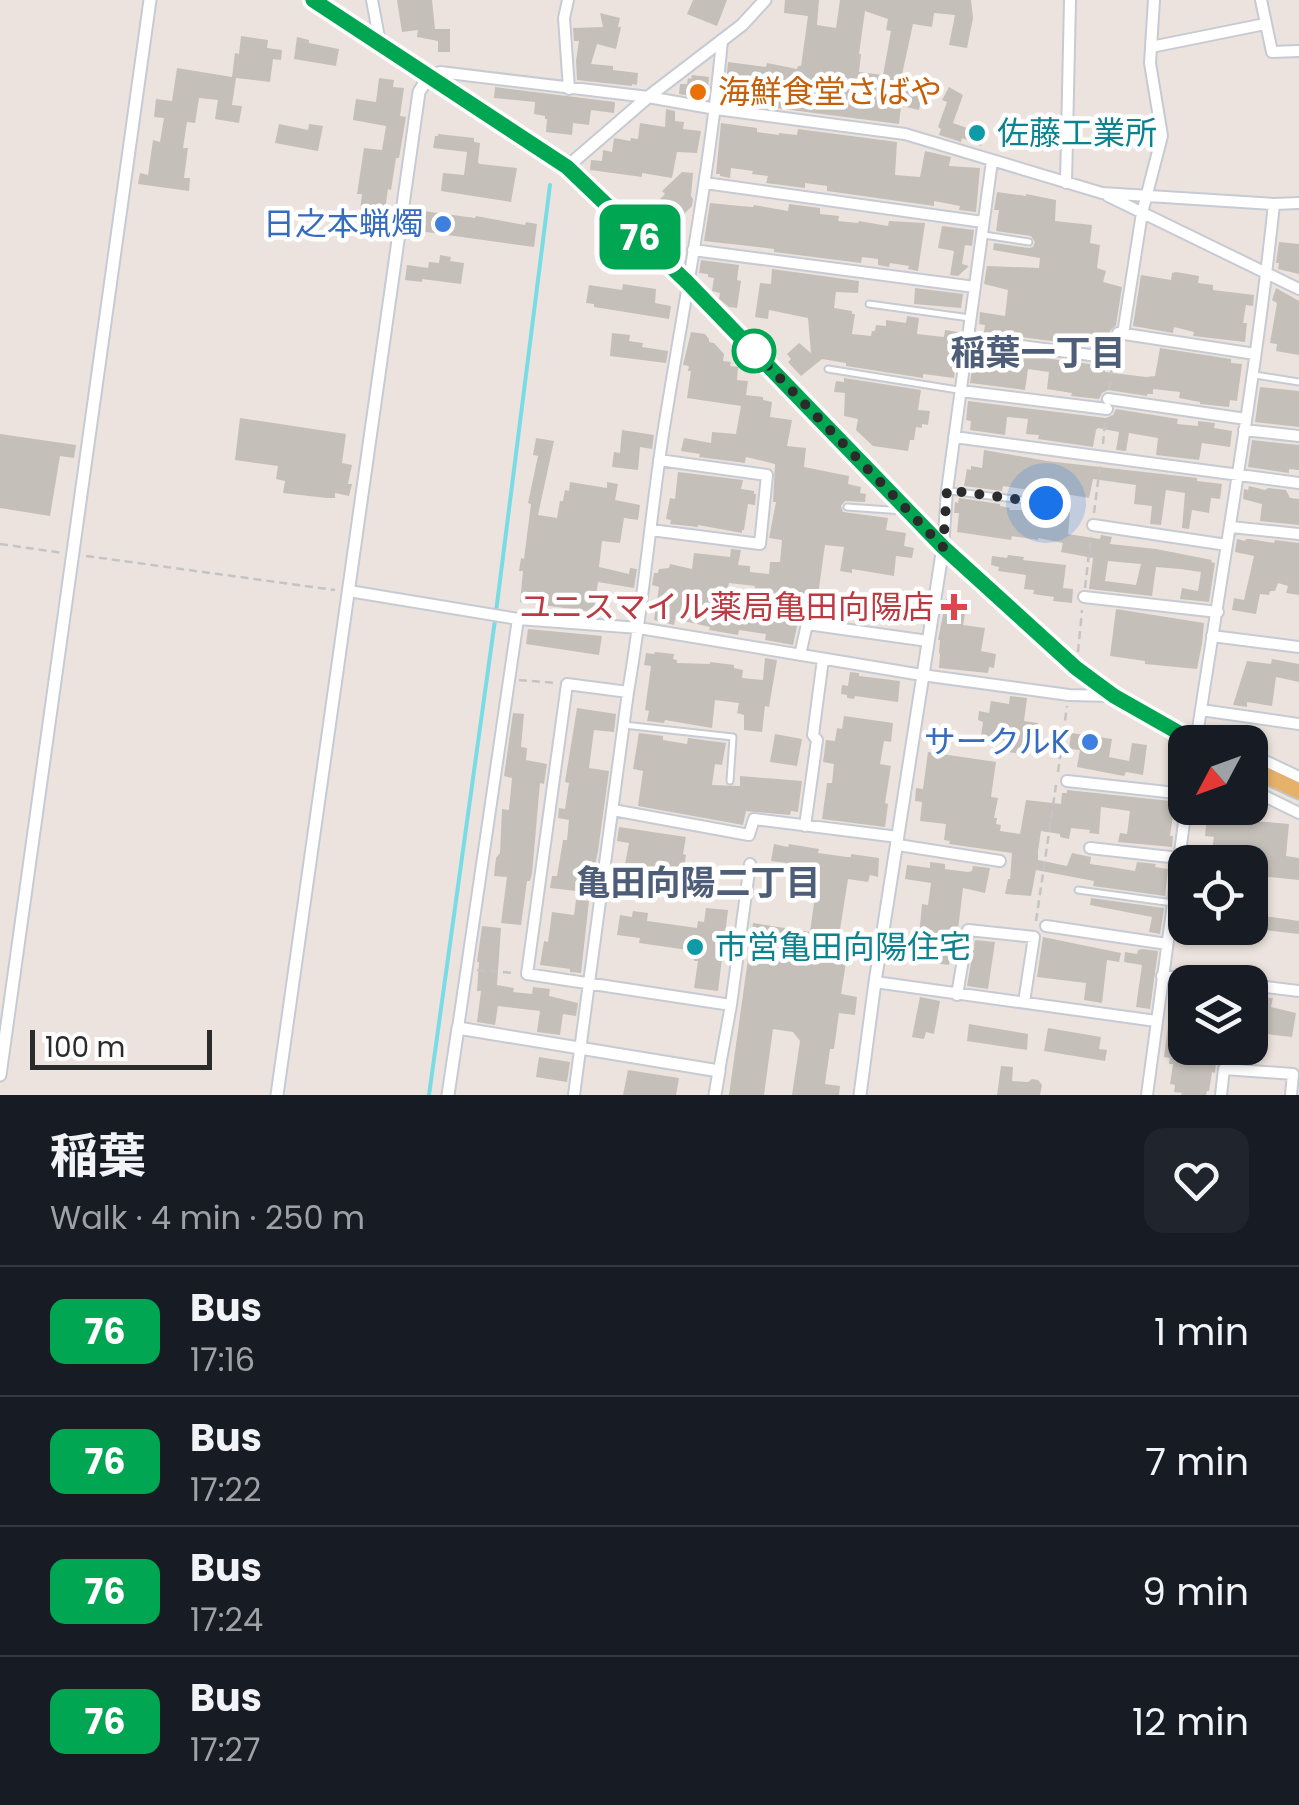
<!DOCTYPE html>
<meta charset="utf-8">
<style>
:root{--surface:#171b24;--page:#20242c;--text:#f1f3f6;--muted:#9ea1a6;--line:#363941}
body{margin:0;font-family:Poppins,"Noto Sans JP",sans-serif;background:var(--page);color:var(--text);height:100vh;display:flex;flex-direction:column;font-size:38px;white-space:nowrap}
*{box-sizing:border-box;margin:0}
p{font-size:32px;color:var(--muted)}
.icon{flex:none;width:55px;height:55px;fill:none;stroke:currentColor;stroke-width:2;stroke-linecap:round;stroke-linejoin:round}
.map{position:relative;height:1095px;overflow:hidden}
.side{display:flex;flex-direction:column;background:var(--surface);flex:1}
.side>*{flex:none}
.badge{padding:0 20px;border-radius:15px;font-size:35px;line-height:65px}
.needle{width:65px;rotate:229deg}
.buttons{position:absolute;left:1168px;top:725px;display:grid;gap:20px}
.buttons a{display:grid;place-items:center;width:100px;height:100px;border-radius:20px;background:var(--surface);box-shadow:0 2px 8px #0004;font-size:50px}
.scale{position:absolute;left:30px;bottom:25px;width:182px;box-sizing:border-box;padding-left:10px;border:5px solid #2b2b2b;border-top:0;font-size:28px;line-height:35px;white-space:nowrap;color:#2b2b2b;-webkit-text-stroke:8px #fff;paint-order:stroke}
.you{position:absolute;width:50px;height:50px;margin:-25px;border:8px solid #fff;border-radius:50%;background:#1a73e8;box-shadow:0 0 0 15px #1a73e833}
.map>.badge{position:absolute;translate:-50% -50%;box-shadow:0 0 0 5px #fff}
.round{display:grid;place-items:center;flex:none;width:105px;height:105px;border-radius:20px;background:var(--page)}
.headline{display:flex;align-items:center;justify-content:space-between;height:170px;padding:0 50px}
h1{font-size:48px;font-weight:700;line-height:75px}
ul{padding:0;list-style:none}
li{display:flex;align-items:center;gap:30px;height:130px;padding:0 50px;border-top:2px solid var(--line)}
li div{flex:1}
li b{display:block;font-size:38px}
li em{font-style:normal}
li .badge{min-width:110px;font-weight:700;text-align:center}
.map>svg:first-child{display:block}
</style>
<div class="map">
<svg width="1299" height="1095" viewBox="0 0 1299 1095">
<rect width="100%" height="100%" fill="#ece3de"/>
<g fill="none" stroke-linecap="round" stroke-linejoin="round">
<path stroke="#79dce5" stroke-width="4" d="M429,1095L495,620L550,185"/>
</g>
<path fill="#c4bfb9" fill-rule="evenodd" d="M397,0H432L435,29H450V52H438V41L417,37L418,30L402,32Z
M693,0H727L717,26L687,14Z
M785,0H819L817,25L836,28L840,0H971L973,18L967,48L949,45L955,15L934,13L932,27L913,24L900,84L923,88L919,110L901,106L899,124L768,107L746,102L745,104L724,101L728,62L766,67L767,63L797,69L798,66H801L808,16L784,13ZM865,11L888,19L886,30L891,31L883,75L859,72L861,54H859Z
M600,13L620,18L618,27H621L616,49L597,44L591,64L613,66V70L638,73L637,85L632,84V86L577,80L576,61L579,41H574L573,28L603,27Z
M241,36L268,40L267,48L282,50L281,60L273,59L270,82L236,78L232,105L242,106L239,123L215,119L218,100L199,98L195,123L187,122L183,148H188L184,178H190L189,191L138,184L140,173L148,175L153,140L160,142L164,118L154,117L156,99L172,101L177,68L232,77L235,53L239,54Z
M297,37L309,40V43L339,49L336,66L294,59Z
M692,75L709,77L707,99L679,94L680,84H687L688,78L691,79Z
M379,78L394,80L393,87L404,88L400,116L406,117L399,158H396L391,190L388,189L385,209L390,210L389,220L370,217L366,237L357,236L362,194H357L364,148L382,150L386,126L353,120L356,99L376,102Z
M495,87L615,102L614,113L591,110L589,125L573,123L572,135L546,132L547,119H545V116L534,114L535,102L494,98Z
M949,87L963,95L953,123L970,129L972,124L986,130L981,146L962,138L961,142L939,135L941,129L938,127L947,102L942,100Z
M666,109L675,111V121L684,122L683,129L701,131L697,153L677,152L672,178L642,173V177L590,170L591,160L602,161L603,150L612,152L614,138L630,141L631,138L638,139L640,123L665,127Z
M721,123L757,128V132L779,135V133L797,135L798,129L897,142L895,175L920,177L925,151L951,157L949,166L980,168L976,212L959,210L960,206L934,201V206L827,191V186L805,183V188L766,183L768,176L752,174L753,171L731,168L730,178L720,176V174H716Z
M279,124L308,130L309,124L323,126L318,151L275,143Z
M438,134L474,138V142L480,143L478,163L480,164L517,168L511,202L441,191L443,173L464,175L467,152L433,148L435,136H438Z
M682,172L693,173L691,196L693,199L692,206L679,219L660,199L665,194L662,191Z
M997,192L1026,196V194L1056,200L1055,221L1092,225L1090,243L1100,245L1097,268L1106,271L1103,282L1122,287L1116,325L1110,331L1109,349L984,332L985,325L979,324L980,312L1005,316L1008,290L984,284L987,266L1039,268L1040,258L993,250L994,243L1029,248L1033,247L1035,242L1031,236L996,231L999,210H994Z
M710,203L740,206L753,207L754,205L788,211L789,204L820,208V214L839,216L838,221L858,223L859,221L888,226L889,221L925,223L918,271L908,269L909,266L890,263L889,267L878,265V259L862,257L861,263L774,252V249L749,246L704,241Z
M423,211L475,218L476,216L525,225L526,222L537,224L534,247L412,230L415,213L422,214Z
M942,226L974,230L972,246L965,245L962,264L969,266L958,276L950,275L954,251L938,248Z
M1279,242L1299,244V274L1278,269L1279,263H1276Z
M440,255L451,257L450,261L464,263L461,284L422,279V282L405,280L407,265L428,268L429,262L439,263Z
M701,260L739,265L737,280L741,281L737,308L729,307L719,299L720,293L712,291L714,278L708,277V274L699,273Z
M772,269L859,281L858,293L836,292L834,308L852,311V314H855L852,334L871,336L872,331H875L876,325L886,326V320L906,323L907,316L919,318L917,334L944,337L945,330L958,332L954,378L923,374V378L846,366V363L822,359L801,376L788,362L791,359L787,354L799,343L811,353L808,318L769,310L768,319L755,317L760,283L771,284Z
M1176,272L1199,276L1198,283L1213,285V290L1254,295L1253,306L1246,305L1243,323H1247L1245,342L1193,336L1194,332L1174,327L1173,333L1133,326L1141,275L1171,280L1172,273Z
M623,284L656,289L655,303L671,306L669,319L594,307V304L586,303L589,285L622,290Z
M915,288L963,294L961,308L914,304Z
M1276,288L1299,301V355L1276,351L1277,344L1270,343L1277,303L1272,300Z
M691,332L705,334L709,339V342L714,343L724,354L723,361L731,362L730,366L738,367L737,380L748,381L746,395L763,397V400L772,402L770,417L792,420L787,446L806,448L804,467L849,476L848,484L861,487L860,493L866,494L865,502L845,501L841,506L843,512L888,518L886,530L906,533L904,546L914,548L912,558L896,556L894,576L852,569V573L840,571L844,547L825,545L815,616H802L798,622L793,645L765,640L766,634L739,630L738,635L709,630L710,627L675,619L674,625L654,620L659,587L652,585L654,573H658L659,569L669,568L670,564L692,569L694,553L730,557L731,549L741,550L738,565L750,566V572L769,574L770,562H780L782,540L769,538L776,502H773L775,464L746,457L745,463L699,457L700,454L681,451L684,438L711,443L712,432L736,434L741,406L687,398L691,371H688L689,366L683,365ZM729,583L755,586L752,602L758,603L756,621L735,619V616L724,614Z
M612,333L630,335L629,341L643,343L642,347L668,351L666,363L610,356Z
M1160,348L1231,359V363L1242,364L1237,401L1230,400L1229,407L1200,404V402L1179,398L1180,392L1153,389V394H1147V396L1108,390L1102,393L1099,399L1071,396L1072,393L1047,389L1049,372L1028,369L1025,390L970,383L975,349L1090,364V368L1105,370V372L1146,377L1155,376Z
M844,378L921,390L918,410L930,411L928,425L922,424V428L916,427L914,440H910L908,451L873,446L856,430L858,419L844,416L845,393L834,392L836,381L844,382Z
M1260,387L1299,391V427L1255,422Z
M968,401L1106,418L1113,415L1116,409L1178,419L1177,424L1198,426V421L1215,423L1214,428L1232,431L1230,447L1202,443L1199,460L1156,455L1158,438L1129,433L1126,451L1116,450L1119,432L1098,428L1096,430L1093,447L1038,439L1039,435L1026,434L1028,419L1007,417L1005,435L970,430L971,421L966,420Z
M240,418L346,434L342,463L352,465L348,484H352L349,496L335,493V498H327L283,493L285,481L276,479L278,466L235,460Z
M622,430L654,435L652,449L640,447L638,470L612,467L614,452L620,453Z
M0,434L76,445L74,458L60,456L50,516L0,508Z
M536,438L554,441L538,515L557,518L560,501H563L565,490L569,491L570,482L607,488V482L618,484L615,500L640,505L638,520L624,518L620,543L602,541L599,567L629,574L630,568L637,569L634,588L598,582L594,612L520,602L523,571H519L521,558L524,559L531,504L528,503L538,456L533,455Z
M1252,440L1299,445V470L1289,469V473L1248,467Z
M984,450L1047,461L1197,478V481L1222,484L1220,499L1211,498L1209,513L1192,510L1189,529L1182,528L1185,493L1166,490L1161,525L1150,524L1152,506L1134,504L1136,485L1093,479L1089,498L1031,488L1030,490L1003,486L1002,491L964,486L967,469L971,470V466L982,468Z
M678,472L743,480L741,489L754,491V494H756L755,505L748,504L744,530H742V533L698,525V527L670,524L671,520L666,519L670,498L675,499Z
M1249,486L1265,490L1268,488L1286,490L1290,498L1299,499V525L1260,521L1262,504L1243,499L1244,489L1248,490Z
M959,498L1000,504V506L1010,508L1009,510H1033V513L1070,512L1068,534L1100,539L1101,535L1112,537L1110,544L1156,549L1212,560L1211,562L1215,563L1209,602L1180,599L1182,588L1198,591L1201,572L1180,569L1156,567L1152,596L1089,589L1093,558L1061,552L1063,543L1038,538V540L1012,536L1011,540L957,532L959,513H954L955,502L958,503ZM1108,561L1141,564L1136,585L1105,581Z
M1237,539L1245,541L1246,539H1250L1274,543L1275,540L1299,543V595L1286,593L1288,586L1278,583L1275,591H1270L1269,595L1260,594L1256,614L1232,610L1234,598L1244,600L1254,556L1235,552Z
M1008,555L1024,557L1023,560L1066,565L1063,588L1073,589L1072,603L1053,601L1054,597L1033,594L1034,590L1024,589L1026,575L998,571L999,567L991,565L992,556L1007,558Z
M946,599L967,602L963,625L985,628L981,651L996,654L994,668L989,667L988,673L939,668L940,654L939,653L940,640H938Z
M1116,609L1204,623L1202,644L1197,669L1145,664V661L1110,656Z
M528,629L602,636L599,655L526,644Z
M655,652L674,654L673,659L677,660V663L710,664V662L734,665V668L743,670L742,678L763,680L765,658L777,660L769,707L765,706L762,732L744,730V715L737,713L739,703L715,700L712,728L665,720L664,723L647,721L649,711L645,710L651,666L644,665L646,653L654,654Z
M1272,659L1299,664V682L1276,677L1272,706L1247,702V707L1233,705L1247,661L1271,664Z
M850,672L859,673V676L900,681L898,702L855,696L854,699L847,698V695L841,694L842,685L848,686Z
M1010,696L1027,698L1024,721L1038,723L1034,752L1029,751L1028,755L1002,751L1004,740L981,736L983,722L978,720L979,711L989,713L991,701L1009,704Z
M577,708L616,714L614,732L594,730L589,768L609,771L598,851L594,871L588,870L585,892L550,888L552,876H557L563,840H567L569,820L558,818L559,808L565,809L569,783L565,782Z
M513,713L524,714L521,747L527,748L526,760L547,764L544,784L540,783L532,874L530,881H527L521,925L501,923L507,877L494,876L496,858L500,853L502,809L509,810L512,778L504,776Z
M844,716L893,723L891,742L884,741L880,764L891,766L885,803L888,804L885,827L822,819L827,783H832L834,764L823,762L826,740L835,741L837,728L842,729Z
M639,733L663,736V740L687,744L688,738L726,743L722,765L715,764L712,785L740,786V776L802,781L798,812L791,811L790,815L746,811L743,825L638,806L643,771L633,769Z
M1071,733L1112,739L1109,757L1129,761L1132,743L1147,745L1143,775L1126,772L1124,776L1077,767L1080,750L1069,749Z
M775,734L802,739L797,766L770,762Z
M928,752L996,762L991,797L998,798L994,818H997L996,824L1001,825L1000,831L1020,834L1026,800L1061,804L1062,793H1067V790L1171,801V804H1178L1176,816L1173,815L1170,836H1173L1172,847L1118,842L1120,833L1127,834L1130,811L1101,807L1099,834L1089,833L1090,830L1071,828L1069,839L1060,837V834L1041,831L1038,851V860L1067,866L1072,853L1091,857L1090,864L1117,868L1135,871L1137,862L1156,864L1155,867L1168,869L1165,896L1093,886L1094,881L1036,870L1031,896L1005,894L1008,879H1010L1012,853L949,844L950,841L944,840L946,824L920,821L922,802L915,801L916,788L923,789Z
M1208,808L1257,812L1255,821L1289,824L1286,856L1299,858V880L1250,875V862H1210L1214,837L1205,836Z
M619,827L686,837L683,854L686,855L683,874L652,869L651,872L639,870V866L625,864L629,843L617,841Z
M774,844L788,847L789,844L819,849L818,853L847,857H851V854L879,858L878,877L870,875L868,882L848,879L839,936L849,938V941L869,944L867,959L847,956L841,994L857,997L855,1015L839,1013L834,1049H830L825,1084L840,1086L839,1095H792L800,1041L793,1032L773,1029L764,1095H729L753,923L810,932L819,867L771,861Z
M930,862L945,864V869L968,872L972,871L973,866L990,868L985,893L963,888L957,938L953,937L949,965L910,960L912,947H918L922,904L928,905L931,883L905,879L907,865L930,868Z
M1091,898L1164,908L1160,934L1149,932L1152,917L1090,905Z
M576,900L589,901L581,973L570,972V969L540,965L544,941L548,942L552,912L574,915Z
M706,908L728,910L718,991L694,988L698,961H694L695,951L639,943L640,938L617,935L620,915L632,917L633,911L648,913L647,921L697,928L698,921L704,922Z
M1257,915L1299,921V934L1254,929Z
M482,926L501,928L497,985L514,988L513,992L532,994L533,987L550,989L549,996L578,1003L576,1016L563,1014L560,1035L537,1032L540,1011L498,1006L495,1025L477,1022L481,991H477L479,962H477Z
M1043,937L1121,953L1119,962L1107,960L1102,1003L1084,1000L1086,983L1037,977Z
M975,940L995,942L988,989L967,986Z
M1142,949L1158,951L1150,1009L1136,1007L1142,965L1124,962L1125,952L1137,954L1138,950Z
M1173,995L1185,996V1048H1215L1213,1063H1216L1215,1073L1212,1072L1209,1091H1207L1206,1095H1181L1182,1093L1174,1092L1175,1085L1170,1084L1173,1064H1169L1170,1058L1164,1057L1168,1026L1176,1027L1178,1008L1172,1007Z
M1250,996L1273,998L1271,1007L1296,1013L1292,1037L1250,1032Z
M920,997L940,1001L934,1034L926,1032L924,1039L912,1037Z
M969,1024L1028,1034L1027,1050L967,1041Z
M1048,1028L1101,1037L1099,1049L1107,1050L1105,1061L1044,1051Z
M539,1057L570,1062L567,1082L536,1077Z
M1001,1066L1013,1067L1012,1081L1028,1082L1032,1079L1038,1080L1042,1085L1040,1095H997Z
M628,1070L679,1078L676,1095H623Z"/>
<g fill="none" stroke-linecap="round" stroke-linejoin="round">
<defs>
<path id="service" d="M984,235L1029,242
M869,304L970,318
M828,369L958,390
M1255,375L1299,382
M950,491L1046,503
M847,507L904,511
M624,725L733,737L730,781
M1078,890L1173,903
M1250,905L1257,906"/>
<path id="minor" d="M372,0L380,43
M568,0L564,18L569,89
M1261,0L1272,52L1299,51
M1151,47L1265,24
M429,76L440,72L648,97L716,109L905,134L1102,193L1274,204L1299,203
M705,183L983,222
M1066,183L1070,0
M1108,196L1299,289
M693,250L975,287
M1118,333L1255,354
M1123,334L1142,213L1162,136L1150,63L1154,0
M968,339L1113,358
M961,391L1107,409
M1108,399L1246,419
M1244,430L1299,436
M954,437L1299,483
M1093,525L1227,545
M1231,527L1299,534
M651,530L760,544L767,475L659,460
M943,547L947,491L992,161
M349,591L518,619L639,628L922,675L1069,695L1114,696
M1084,597L1218,612
M1212,636L1299,647
M800,655L807,624L928,641
M628,692L567,684L527,974L731,1005L719,1071
M1201,710L1299,724
M1196,742C1223,563 1255,385 1274,204
M1250,758L1263,760L1299,777
M1067,781L1185,794
M1250,789L1299,813
M613,810L749,835L754,819L898,837
M805,826L817,740L813,735L823,659
M898,845L1000,861
M1090,848L1179,858
M1046,926L1167,944
M1162,976L1221,982
M875,982L1156,1021
M1250,985L1299,991
M957,995L968,930L1034,937L1024,1002
M731,1005L750,864
M458,1028L518,619
M574,1095L628,692C643,606 650,520 663,434C684,303 710,172 722,40
M1147,1095L1186,808
M1221,1095L1224,1069L1293,1074L1291,1095"/>
<path id="tertiary" d="M567,167L648,97L742,25L765,0
M0,1075L150,0
M277,1095L419,92L429,76
M448,1095L458,1028L719,1071L715,1095
M860,1095L875,982L943,547"/>
<path id="primary" d="M313,0L567,167L687,282L943,547L1076,669L1114,696L1195,742
M1250,768L1299,791"/>
</defs>
<use href="#service" stroke="#c6cbd3" stroke-width="9"/>
<use href="#minor" stroke="#c6cbd3" stroke-width="14"/>
<use href="#tertiary" stroke="#c6cbd3" stroke-width="15"/>
<use href="#primary" stroke="#c4c4c4" stroke-width="19"/>
<path stroke="#c4c4c4" stroke-width="2.5" stroke-dasharray="8 5" stroke-linecap="butt" d="M1109,389L1112,367
M1103,444L1105,422
M1094,513L1100,466
M0,544L63,553
M86,556L335,590
M1085,588L1091,536
M1078,652L1082,610
M519,680L556,683
M1058,772L1067,706
M1036,921L1056,785
M477,970L514,973"/>
<use href="#service" stroke="#fff" stroke-width="5"/>
<use href="#minor" stroke="#fff" stroke-width="10"/>
<use href="#tertiary" stroke="#fff" stroke-width="11"/>
<use href="#primary" stroke="#e6b269" stroke-width="15"/>
</g>
<g fill="none" stroke-linecap="round" stroke-linejoin="round">
<defs>
<path id="line" d="M313,0L567,167L687,282L943,547L1076,668L1114,696L1195,742"/>
</defs>
<use href="#line" stroke="#fff" stroke-width="22"/>
<use href="#line" stroke="#00a651" stroke-width="15"/>
<path stroke="#2b2b2b" stroke-width="10" stroke-dasharray="0 18" d="M754,351L742,339L943,547L947,490L1046,503"/>
</g>
<circle fill="#e8710a" stroke="#fff" stroke-width="4" cx="698" cy="92" r="10"/>
<g fill="#0f9aa8" stroke="#fff" stroke-width="4">
<circle cx="977" cy="133" r="10"/>
<circle cx="695" cy="947" r="10"/>
</g>
<g fill="#3f7fe0" stroke="#fff" stroke-width="4">
<circle cx="443" cy="224" r="10"/>
<circle cx="1090" cy="742" r="10"/>
</g>
<circle fill="#fff" stroke="#00a651" stroke-width="5" cx="754" cy="351" r="20"/>
<path fill="#e0444e" stroke="#fff" stroke-width="4" d="M949 592h10v10h10v10h-10v10h-10v-10h-10v-10h10z"/>
<g text-anchor="middle" stroke-width="9" stroke-linejoin="round" paint-order="stroke">
<g font-size="32" fill="#c56008" stroke="#fff" text-anchor="start">
<text x="718" y="103">海鮮食堂さばや</text>
</g>
<g font-size="32" fill="#0d838f" stroke="#fff" text-anchor="start">
<text x="997" y="144">佐藤工業所</text>
<text x="715" y="958">市営亀田向陽住宅</text>
</g>
<g font-size="32" fill="#366cbe" stroke="#fff" text-anchor="end">
<text x="423" y="235">日之本蝋燭</text>
<text x="1070" y="753">サークルK</text>
</g>
<g font-size="32" fill="#be3a42" stroke="#fff" text-anchor="end">
<text x="934" y="618">ユニスマイル薬局亀田向陽店</text>
</g>
<g font-size="35" font-weight="bold" fill="#4f5e78" stroke="#fff">
<text x="1038" y="365">稲葉一丁目</text>
<text x="698" y="895">亀田向陽二丁目</text>
</g>
</g>
</svg>
<div class="buttons">
<a><svg class="needle" viewBox="-14 -14 28 28"><path d="M0-13l5 13h-10z" fill="#e53935"/><path d="M0 13l5-13h-10z" fill="#9ea1a6"/></svg></a>
<a><svg class="icon" aria-label="locate" viewBox="0 0 24 24"><circle cx="12" cy="12" r="6"/><path d="M12 2v4M12 18v4M2 12h4M18 12h4"/></svg></a>
<a><svg class="icon" aria-label="layers" viewBox="0 0 24 24"><path d="M12 4l9 5-9 5-9-5zM3 14l9 5 9-5"/></svg></a>
</div>
<div class="scale">100 m</div>
<div class="you" style="left:1046px;top:503px"></div>
<b class="badge" style="left:640px;top:237px;background:#00a651;color:#fff">76</b>
</div>
<section class="side">
<div class="headline"><div><h1>稲葉</h1><p>Walk · 4 min · 250 m</p></div><a class="round"><svg class="icon" aria-label="heart" viewBox="0 0 24 24"><path d="M12 20l-8-8c-3-5 5-10 8-4 3-6 11-1 8 4z"/></svg></a></div>
<ul>
<li><span class="badge" style="background:#00a651;color:#fff">76</span><div><b>Bus</b><p>17:16</p></div><em>1 min</em></li>
<li><span class="badge" style="background:#00a651;color:#fff">76</span><div><b>Bus</b><p>17:22</p></div><em>7 min</em></li>
<li><span class="badge" style="background:#00a651;color:#fff">76</span><div><b>Bus</b><p>17:24</p></div><em>9 min</em></li>
<li><span class="badge" style="background:#00a651;color:#fff">76</span><div><b>Bus</b><p>17:27</p></div><em>12 min</em></li>
</ul>
</section>
